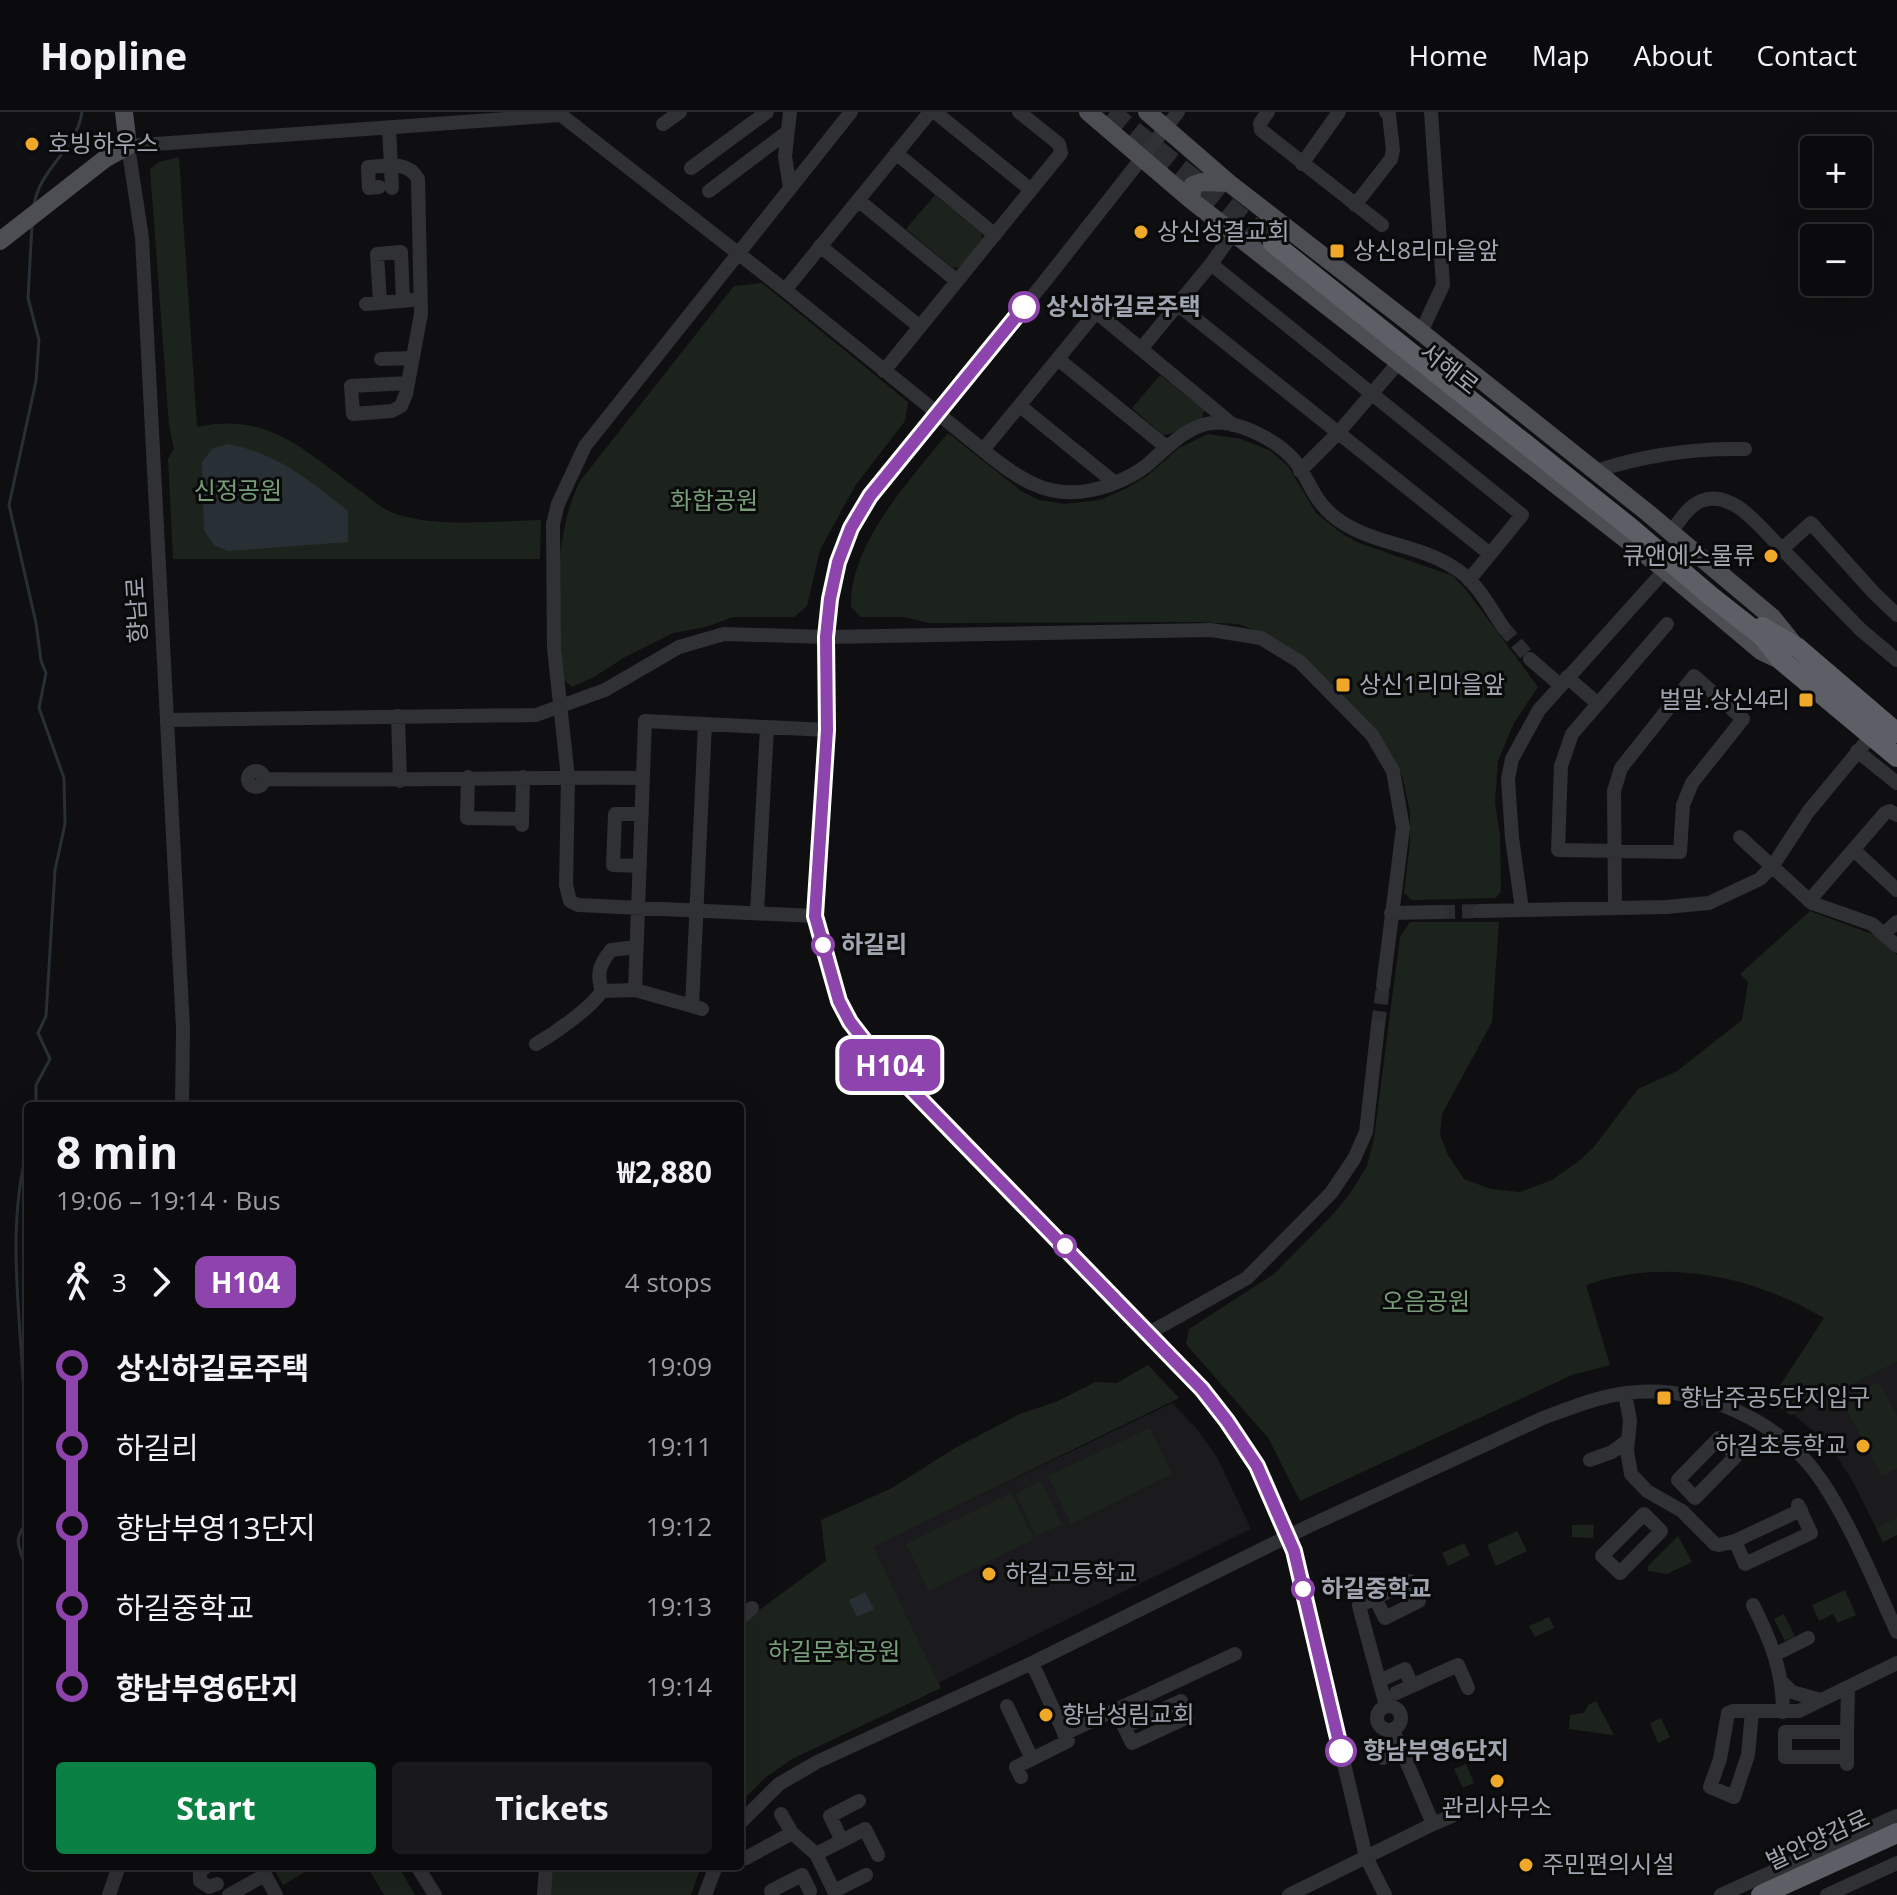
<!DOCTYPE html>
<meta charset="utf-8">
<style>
:root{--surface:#0b0b0d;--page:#19191b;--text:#f1f3f6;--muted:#9a9b9d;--line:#2b2b2e;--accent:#0b8043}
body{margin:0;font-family:"Open Sans","Noto Sans KR",sans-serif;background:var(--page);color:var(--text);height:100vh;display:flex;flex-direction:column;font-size:30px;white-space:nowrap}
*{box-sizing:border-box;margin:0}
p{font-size:26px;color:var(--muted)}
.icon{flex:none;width:44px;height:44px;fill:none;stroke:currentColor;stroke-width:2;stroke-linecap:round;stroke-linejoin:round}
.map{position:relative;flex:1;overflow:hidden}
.drawer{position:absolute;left:24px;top:990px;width:720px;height:768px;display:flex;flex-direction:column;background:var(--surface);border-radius:8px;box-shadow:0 8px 32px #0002,0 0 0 2px var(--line)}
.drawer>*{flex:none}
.badge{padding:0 16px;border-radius:12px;font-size:28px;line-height:52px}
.controls{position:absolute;left:1800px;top:24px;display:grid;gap:16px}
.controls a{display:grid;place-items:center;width:72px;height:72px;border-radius:8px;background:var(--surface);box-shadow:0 8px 32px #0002,0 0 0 2px var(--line);font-size:40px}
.map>.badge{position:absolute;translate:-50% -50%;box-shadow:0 0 0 4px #fff}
.legs{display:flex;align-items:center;gap:12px;height:88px;padding:0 32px;font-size:26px}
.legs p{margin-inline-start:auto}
.overview{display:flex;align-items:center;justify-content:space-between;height:136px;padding:0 32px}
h1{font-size:44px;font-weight:700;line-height:60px}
.button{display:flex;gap:16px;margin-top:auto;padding:16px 32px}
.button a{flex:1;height:92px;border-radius:8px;background:var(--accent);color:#fff;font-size:32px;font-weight:700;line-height:92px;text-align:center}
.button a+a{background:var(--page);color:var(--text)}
ul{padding:0 32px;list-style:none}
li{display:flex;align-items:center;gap:28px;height:80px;font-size:30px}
li i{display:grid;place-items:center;width:12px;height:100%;margin:0 10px;background:currentColor}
li i::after{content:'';width:20px;height:20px;margin:-10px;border:6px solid;border-radius:50%;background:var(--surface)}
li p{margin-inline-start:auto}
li:first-child i{background:linear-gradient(#0000 50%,currentColor 0)}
li:last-child i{background:linear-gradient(currentColor 50%,#0000 0)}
header{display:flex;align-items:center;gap:48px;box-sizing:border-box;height:112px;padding:0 40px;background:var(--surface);border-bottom:2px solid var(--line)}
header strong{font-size:38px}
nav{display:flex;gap:44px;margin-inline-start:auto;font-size:28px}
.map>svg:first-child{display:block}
</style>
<header>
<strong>Hopline</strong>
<nav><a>Home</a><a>Map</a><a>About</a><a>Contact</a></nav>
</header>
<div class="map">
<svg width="1897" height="1783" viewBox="0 0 1897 1783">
<rect width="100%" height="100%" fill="#0f0f11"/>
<path fill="#1b1b1e" d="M1897,1250V1405L1876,1416L1852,1368L1836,1343L1820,1325L1793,1302Z
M1172,1291L1197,1317L1217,1345L1251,1417L938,1571L872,1435Z"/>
<path fill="#1c231c" d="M179,45L197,315C271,299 306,341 362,380C370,386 379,394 387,398C423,417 500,409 541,408L540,447H173L168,347L174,337L169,313L150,57L159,50Z
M935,83L981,121L982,128L960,155L953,156L906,117Z
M762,171L908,290L905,309L855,374L820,438L807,494L794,505H733L706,515L673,521L625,545L594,565L572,575L562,566C558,500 551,429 580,369L734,174Z
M1160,263L1204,298L1202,306C1190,311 1176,322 1163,323L1132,296Z
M948,321L1021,379L1039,388L1065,392L1100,388L1127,376L1147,364L1179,336L1208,322L1241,327L1269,338L1288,354L1316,401L1341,421L1359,431L1453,464L1467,479L1538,575L1514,611L1498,649L1495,691L1500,723L1501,779L1496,786L1412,788L1404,781L1410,731V700L1402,663L1379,624L1297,540L1263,521L1238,512L1196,510L929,511L905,505H861L851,495C849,432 910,368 948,321Z
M1810,799L1877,824L1897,843V1250L1791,1303L1770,1289L1824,1206C1752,1164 1667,1145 1586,1173L1610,1253L1572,1263L1300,1389L1269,1327L1186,1232L1189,1217L1274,1162L1334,1101L1351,1080L1367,1054L1374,1026L1400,825L1410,810H1499L1492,910L1442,1002L1440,1023L1448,1043L1464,1067L1491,1077L1520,1080L1552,1068L1579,1049L1593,1036L1638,977L1677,959L1742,908L1748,870L1740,862Z
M1148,1253L1179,1286L873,1435L941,1576L792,1647L765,1666L740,1691V1512L826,1449L821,1408L892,1376L955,1336L1020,1302L1058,1289L1095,1270L1117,1271Z
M1879,1270L1897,1304V1356L1882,1364L1842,1289Z
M1150,1316L1172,1362L1071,1412L1048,1364Z
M1041,1369L1062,1412L1036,1424L1016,1382Z
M1011,1381L1034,1427L929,1479L906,1432Z
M1897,1405V1423L1883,1430L1876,1416Z
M1572,1413H1594L1593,1426L1572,1425Z
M1517,1419L1527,1439L1496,1454L1487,1433Z
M1678,1424L1692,1450L1667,1462L1648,1459V1454Z
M1464,1431L1470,1443L1448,1454L1442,1441Z
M1845,1478L1856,1503L1838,1511L1833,1502L1819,1509L1812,1493Z
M1784,1502L1795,1524L1785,1529L1774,1507Z
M1549,1505L1554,1516L1535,1525L1529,1514Z
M1596,1589L1614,1623L1569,1617L1570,1603L1584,1601L1588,1593Z
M1661,1606L1670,1625L1658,1631L1650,1611Z
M1466,1652L1474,1671L1463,1676L1454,1657Z
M272,1754H304L307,1759L283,1773Z
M367,1754H398L415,1783H384Z
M552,1754H701L691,1783H549Z"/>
<path fill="#283036" d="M227,332C275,340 311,369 348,399V430L228,439L214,433L204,418L202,350L212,337Z
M865,1480L874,1497L857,1505L849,1488Z"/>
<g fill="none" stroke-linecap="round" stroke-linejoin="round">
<path stroke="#283036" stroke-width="3" d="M34,94C38,58 77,37 82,0
M32,113L28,186L39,228L36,269L9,393L36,511L41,549L46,561L39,596L64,666L65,712L55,758L46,904L38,921L50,947L36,973V994
M28,1035C7,1112 19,1190 23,1268L28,1279
M28,1407C11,1434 20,1430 25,1456C26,1465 24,1474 28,1482"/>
<path stroke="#2c2d31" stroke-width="14" stroke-dasharray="14 7" stroke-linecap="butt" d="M870,384L898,349
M1503,515L1530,547
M1441,800L1479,799
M1378,913L1383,874
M1171,1245L1202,1277"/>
<path stroke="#2c2d31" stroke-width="20" stroke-dasharray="20 10" stroke-linecap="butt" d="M1110,0L1273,131"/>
<path stroke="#303135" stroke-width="14" d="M790,0L785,44L790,76
M930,0L785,178L983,338
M935,0L1031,78
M1268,0L1260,11L1261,18L1382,113
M663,12L680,0
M389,15L392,76
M896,41L995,123
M1302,52L1339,0
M691,56L767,0
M379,75L369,76L368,55C386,54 408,48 418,67L421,202L406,282L401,294L392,299L353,302L351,274L408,271
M709,79L786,21
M858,88L957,169
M1355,93L1391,47L1393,38L1389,3L1386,0
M820,134L920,215
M1211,152L1234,120
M380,190L377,142L401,140L403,189
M366,192L412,188
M1177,192L1490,442
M1421,220L1443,173L1431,0
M1141,237L1096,200L983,338C1024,372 1056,392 1110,373C1123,368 1136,362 1147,353C1169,334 1192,307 1225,311C1247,314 1279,330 1294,348C1309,366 1311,384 1331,402C1365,432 1416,431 1453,455C1476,468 1489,494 1503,515
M381,247L413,246
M1058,247L1165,334
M884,259L1061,41L1059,32L1019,0
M1020,294L1115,371
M1233,313L1141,237L1211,152L1522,403L1469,468
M898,349L1045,169L1178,0
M1300,359L1338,321L1399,250
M1596,359C1644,343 1694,336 1745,337
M870,384L851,416L838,450L830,487L826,525L827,618L815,804L839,889L850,910L867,932L894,957L1171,1245
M1671,420C1679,410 1688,394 1701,389C1733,376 1762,418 1782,437
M1897,503L1874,481L1811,411L1782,437L1861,518L1897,548
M1530,547L1560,573
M1567,565L1597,591
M398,604L400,669
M167,608L536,603L605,578L679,535L724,522L826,525L1211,518L1261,526L1300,550L1372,623L1393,659L1403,716L1383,874
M1857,639L1897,671
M248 667a8 8 0 1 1 16 0a8 8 0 1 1-16 0Z
M468,665L467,706L522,707
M263,667C390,669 516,665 643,666
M522,713L523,665
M1740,725L1812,791L1872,812L1897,834
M1855,739L1897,778
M640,754L613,753L615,702H642
M1809,789L1885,701L1890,699L1897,703
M1615,796L1614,679L1621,656L1694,564L1743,607L1692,671L1683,693L1680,740L1558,738L1561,654L1572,622L1667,512
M1522,797L1512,726L1508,667L1512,647L1539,598L1665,458
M1479,799L1666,795L1709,791L1760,767L1772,755L1808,700L1875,619
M757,801L767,615
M1391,801L1441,800
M815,804L578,793L570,789L566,773L568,666L554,536L553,412L558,392L585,334L851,0
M1884,822L1897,810
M635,878L602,879C596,861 600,852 611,838L636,835
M692,894L635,878L645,609L827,618
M702,897L692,894L705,612
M536,932C555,921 591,896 602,879
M182,994L183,917L142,126L128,34L561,3L785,178
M1149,1221L1247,1166L1331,1081L1354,1047L1366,1020L1378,913
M1202,1277L1227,1309L1257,1354L1294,1439L1366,1745L1385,1783
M1625,1281L1630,1309L1627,1339L1631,1362L1647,1379L1682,1399L1715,1432L1719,1433L1735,1429
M1719,1326L1736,1344L1695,1386L1678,1368Z
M1590,1348L1612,1340L1628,1328
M1798,1393L1811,1421L1745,1452L1735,1429L1801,1398
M1644,1402L1661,1419L1620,1461L1602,1444Z
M1375,1486L1385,1506L1419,1489L1410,1469L1359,1494L1386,1594
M1753,1493C1771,1529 1783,1559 1783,1600
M740,1506L752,1496
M1776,1542L1808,1526
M1379,1569L1405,1557L1412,1574
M1782,1570L1792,1580L1821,1588
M1396,1581L1458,1553L1468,1576
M1377 1606a12 12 0 1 1 24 0a12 12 0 1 1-24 0Z
M1007,1594L1032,1647
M1116,1598L1132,1631L1188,1605L1181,1589L1124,1615
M1752,1600L1748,1643L1734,1685L1710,1675L1720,1647L1728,1601L1733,1599H1799L1897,1551
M1847,1620L1848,1575
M1064,1622L1235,1542
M1383,1646L1402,1637
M1847,1652V1620H1785V1645H1847
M1021,1665L1016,1655L1068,1629L1032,1551
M781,1702L792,1721
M740,1711L779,1672L817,1650L1032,1551L1309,1414L1543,1306C1570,1296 1597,1285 1626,1281C1699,1272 1782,1308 1823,1371C1853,1417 1874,1470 1897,1520
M1433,1712L1452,1704
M842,1729L830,1704L859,1689
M816,1742L865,1717L878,1743
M746,1746L792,1721L816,1742L834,1779L866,1763
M207,1754L200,1759V1769L209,1775L217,1772
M260,1754L276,1783
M417,1754L435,1783
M771,1779L802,1763L810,1779
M109,1783L119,1754
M229,1783L265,1763
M544,1783L546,1754
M705,1783L716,1754
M1289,1783L1433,1712L1393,1618
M1721,1783L1897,1704
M1827,1783L1897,1751"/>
<path stroke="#4c4e54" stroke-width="18" d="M1088,0L1191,88L1665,458L1761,539L1782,549
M1147,0L1229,71L1421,220L1648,401L1773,506L1793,531
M1191,88L1193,73L1202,70L1229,71
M0,129L106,46L128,34L124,0"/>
<path stroke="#5c5f66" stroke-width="20" d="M1273,131L1631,416L1712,485L1763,525L1782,549L1897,645
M1762,515L1798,536L1897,621
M1761,1783L1897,1721"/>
</g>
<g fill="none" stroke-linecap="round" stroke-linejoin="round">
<defs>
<path id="line-1" d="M1024,195L870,384L851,416L838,450L830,487L826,525L827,618L815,804L839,889L850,910L867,932L1202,1277L1227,1309L1257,1354L1294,1439L1341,1639"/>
</defs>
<use href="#line-1" stroke="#fff" stroke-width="18"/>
<use href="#line-1" stroke="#8e44ad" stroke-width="12"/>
</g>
<g fill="#efa828" stroke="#0a0a0b" stroke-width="3">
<circle cx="32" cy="32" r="8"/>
<circle cx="1141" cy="120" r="8"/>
<rect x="1329" y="131" width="16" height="16" rx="4"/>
<circle cx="1771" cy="444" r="8"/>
<rect x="1335" y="565" width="16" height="16" rx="4"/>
<rect x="1798" y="580" width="16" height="16" rx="4"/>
<rect x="1656" y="1278" width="16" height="16" rx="4"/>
<circle cx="1863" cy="1334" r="8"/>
<circle cx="989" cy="1462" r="8"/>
<circle cx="1046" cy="1603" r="8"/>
<circle cx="1497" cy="1669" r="8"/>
<circle cx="1526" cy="1753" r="8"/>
</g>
<g fill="#fff" stroke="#8e44ad" stroke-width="4">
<circle cx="1024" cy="195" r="14"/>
<circle cx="823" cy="833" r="10"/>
<circle cx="1065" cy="1134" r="10"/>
<circle cx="1303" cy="1477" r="10"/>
<circle cx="1341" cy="1639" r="14"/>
</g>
<g text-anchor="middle" stroke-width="6" stroke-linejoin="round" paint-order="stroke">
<g font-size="24" fill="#a0a6b1" stroke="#0a0a0b" text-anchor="start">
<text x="48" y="40">호빙하우스</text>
<text x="1157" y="128">상신성결교회</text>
<text x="1353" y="147">상신8리마을앞</text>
<text x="1755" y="452" text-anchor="end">큐앤에스물류</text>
<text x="1359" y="581">상신1리마을앞</text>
<text x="1790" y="596" text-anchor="end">벌말.상신4리</text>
<text x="1680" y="1294">향남주공5단지입구</text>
<text x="1847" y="1342" text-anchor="end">하길초등학교</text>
<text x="1005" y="1470">하길고등학교</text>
<text x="1062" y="1611">향남성림교회</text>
<text x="1497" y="1704" text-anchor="middle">관리사무소</text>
<text x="1542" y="1761">주민편의시설</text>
</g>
<g font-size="24" font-weight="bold" fill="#a0a6b1" stroke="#0a0a0b" text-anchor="start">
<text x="1046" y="203">상신하길로주택</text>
<text x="841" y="841">하길리</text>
<text x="1321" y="1485">하길중학교</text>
<text x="1363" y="1647">향남부영6단지</text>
</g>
<g font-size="24" fill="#a0a6b1" stroke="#0a0a0b">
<text transform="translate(1449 257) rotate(38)" y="8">서해로</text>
<text transform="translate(137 498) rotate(-93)" y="8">향남로</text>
<text transform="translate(1818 1728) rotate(-25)" y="8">발안양감로</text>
</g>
<g font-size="24" fill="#779d79" stroke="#0a0a0b">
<text x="238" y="387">신정공원</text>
<text x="714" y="397">화합공원</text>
<text x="1426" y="1198">오음공원</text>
<text x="834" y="1548">하길문화공원</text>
</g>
</g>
</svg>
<div class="controls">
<a>+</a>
<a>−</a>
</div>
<b class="badge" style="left:890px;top:953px;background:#8e44ad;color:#fff">H104</b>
<section class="drawer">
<div class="overview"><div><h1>8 min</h1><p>19:06 – 19:14 · Bus</p></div><b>₩2,880</b></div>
<div class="legs"><svg class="icon" aria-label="walk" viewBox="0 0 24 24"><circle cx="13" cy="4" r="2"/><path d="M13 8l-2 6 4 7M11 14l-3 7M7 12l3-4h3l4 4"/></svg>3<svg class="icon" aria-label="forward" viewBox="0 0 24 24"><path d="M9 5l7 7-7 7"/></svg><b class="badge" style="background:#8e44ad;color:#fff">H104</b><p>4 stops</p></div>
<ul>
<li><i style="color:#8e44ad"></i><b>상신하길로주택</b><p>19:09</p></li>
<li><i style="color:#8e44ad"></i><span>하길리</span><p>19:11</p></li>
<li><i style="color:#8e44ad"></i><span>향남부영13단지</span><p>19:12</p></li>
<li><i style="color:#8e44ad"></i><span>하길중학교</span><p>19:13</p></li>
<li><i style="color:#8e44ad"></i><b>향남부영6단지</b><p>19:14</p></li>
</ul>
<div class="button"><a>Start</a><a>Tickets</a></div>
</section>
</div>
